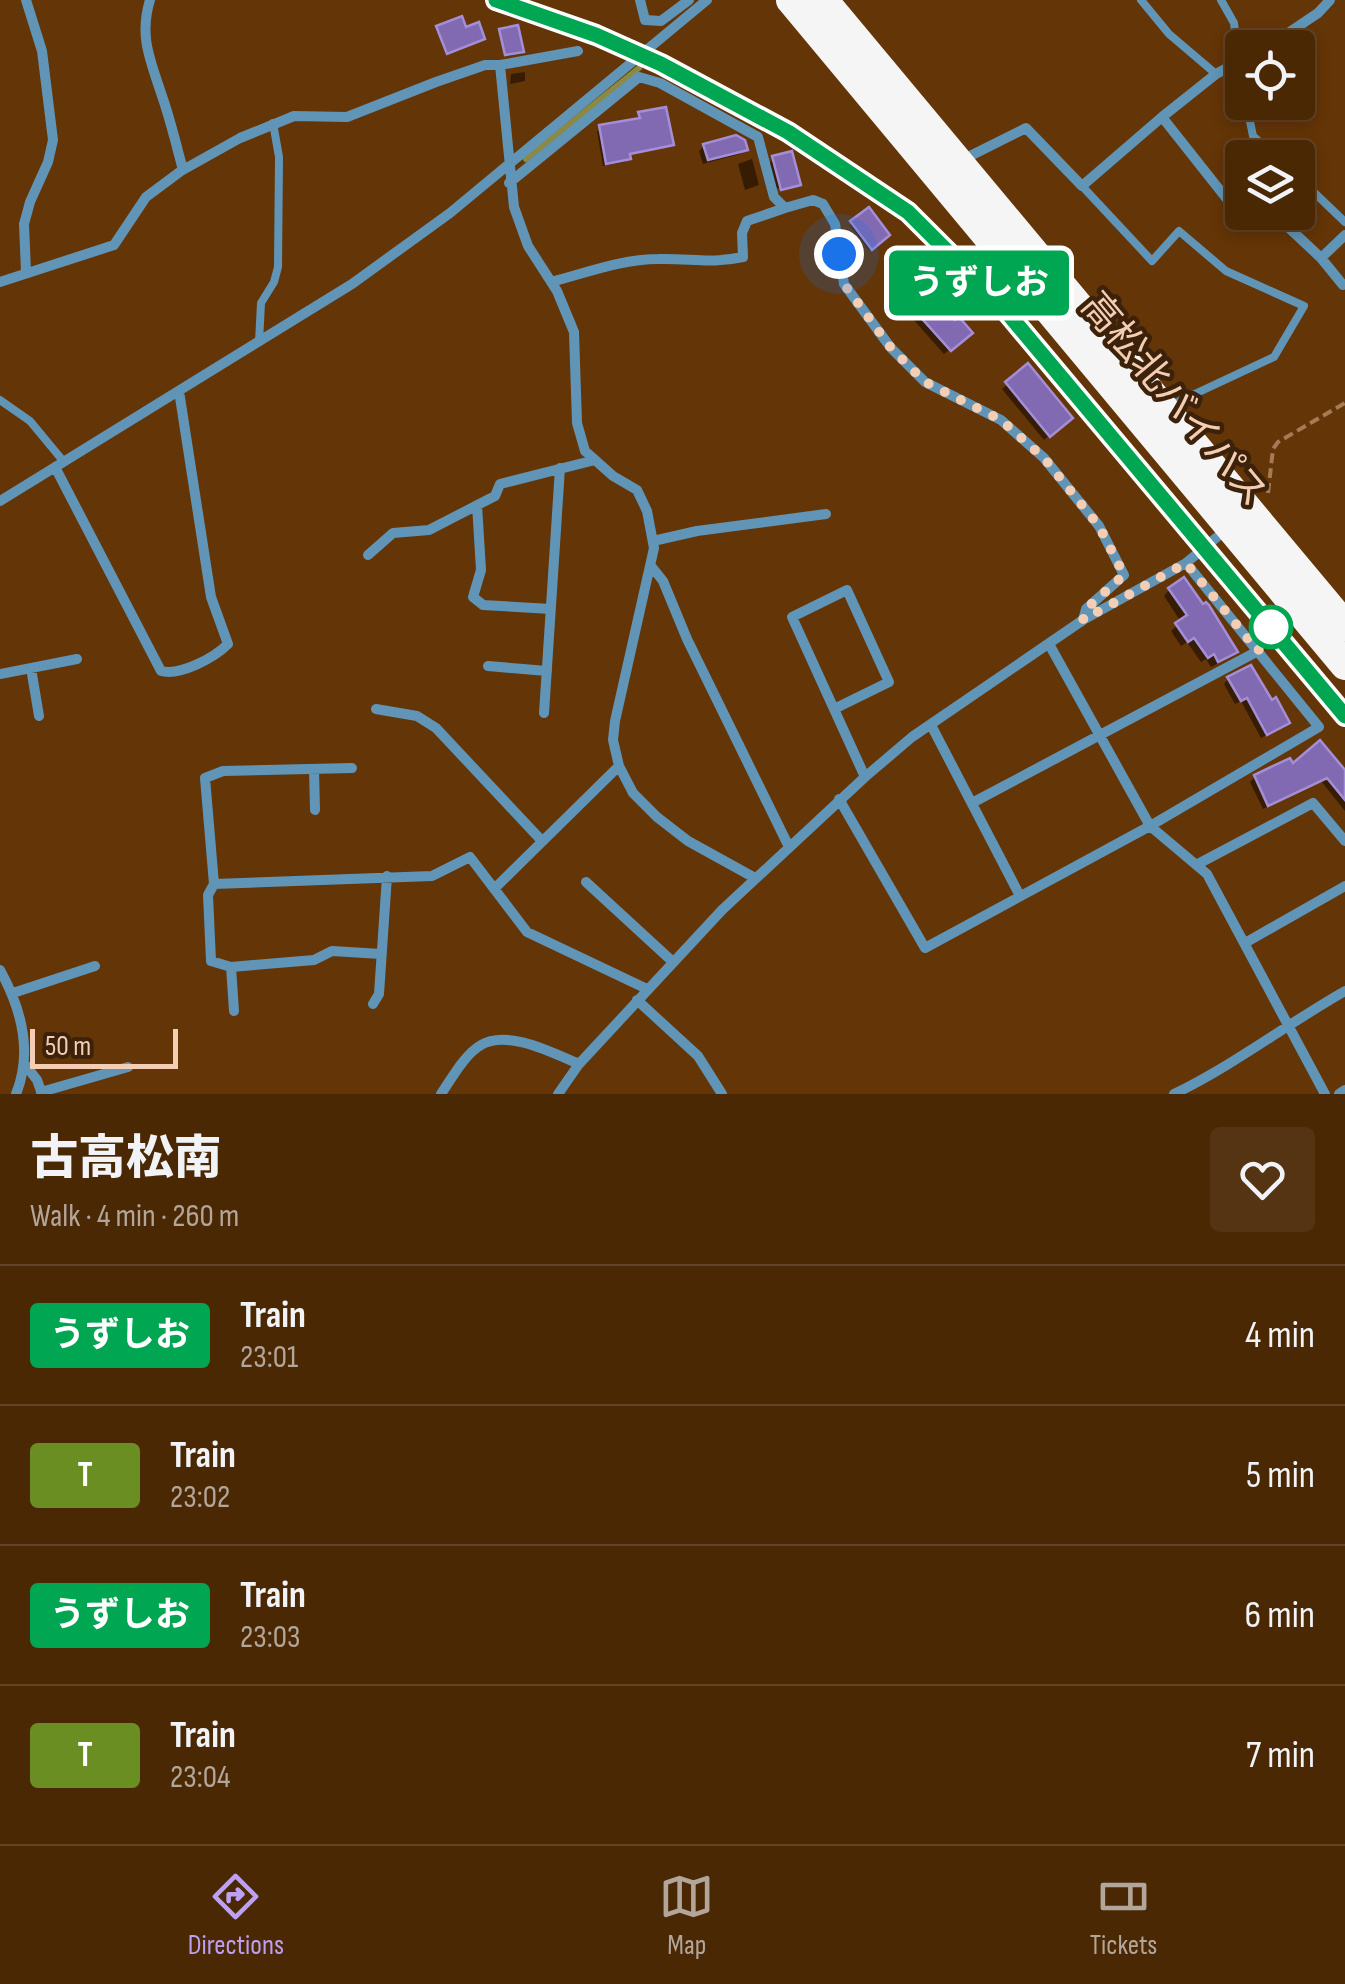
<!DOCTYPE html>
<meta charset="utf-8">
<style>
:root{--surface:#4b2804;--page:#553413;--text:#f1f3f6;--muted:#b2a69a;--line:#624426;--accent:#bca0f2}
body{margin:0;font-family:"Sofia Sans Condensed","Noto Sans JP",sans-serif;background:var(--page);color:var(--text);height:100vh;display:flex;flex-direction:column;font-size:38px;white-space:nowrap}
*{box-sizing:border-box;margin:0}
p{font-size:32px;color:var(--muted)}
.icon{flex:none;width:55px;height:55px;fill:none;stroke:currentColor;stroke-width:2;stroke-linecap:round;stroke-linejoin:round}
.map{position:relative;height:1094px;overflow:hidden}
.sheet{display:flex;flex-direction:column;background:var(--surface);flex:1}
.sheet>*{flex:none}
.badge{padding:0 20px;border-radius:8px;font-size:35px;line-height:65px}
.fabs{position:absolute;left:1225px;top:30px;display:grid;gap:20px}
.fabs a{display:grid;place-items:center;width:90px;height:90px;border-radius:10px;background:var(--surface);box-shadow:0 5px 15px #0003,0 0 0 2px var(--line);font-size:50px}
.scale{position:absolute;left:30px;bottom:25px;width:148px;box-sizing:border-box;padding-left:10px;border:5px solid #f3ceb4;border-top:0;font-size:28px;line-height:35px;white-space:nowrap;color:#f3ceb4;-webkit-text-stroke:8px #3d220b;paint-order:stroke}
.you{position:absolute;width:50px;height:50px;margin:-25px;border:8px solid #fff;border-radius:50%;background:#1a73e8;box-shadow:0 0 0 15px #1a73e833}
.map>.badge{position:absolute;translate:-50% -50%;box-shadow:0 0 0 5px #fff}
.round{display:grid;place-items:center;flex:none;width:105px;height:105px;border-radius:10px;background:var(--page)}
.head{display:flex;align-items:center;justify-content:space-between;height:170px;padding:0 30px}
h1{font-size:48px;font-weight:800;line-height:75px}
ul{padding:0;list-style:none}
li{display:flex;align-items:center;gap:30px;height:140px;padding:0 30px;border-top:2px solid var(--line)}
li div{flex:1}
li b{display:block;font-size:38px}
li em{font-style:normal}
li .badge{min-width:110px;font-weight:700;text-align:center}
.menu{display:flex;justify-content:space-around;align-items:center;height:140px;border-top:2px solid var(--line);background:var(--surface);font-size:28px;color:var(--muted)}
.menu a{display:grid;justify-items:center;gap:5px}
.menu .selected{color:var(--accent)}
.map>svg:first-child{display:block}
</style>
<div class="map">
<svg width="1345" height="1094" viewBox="0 0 1345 1094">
<rect width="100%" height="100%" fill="#643506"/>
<path fill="#0007" d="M525,72V81L510,84L511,74Z
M640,114L671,144L627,156L625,162L603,166L597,131L637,121Z
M704,146L745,149L740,154L703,164L699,151Z
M752,159L759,185L745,190L738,164Z
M774,159L798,185L795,187V184L775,189L768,164Z
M868,210L887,235L869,250L850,225Z
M919,280L965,337L944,354L896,300Z
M1028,367L1065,422L1044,440L1002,389Z
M1170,589L1235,651L1228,658L1211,667L1206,659L1201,662L1187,642L1181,646L1171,631L1181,622L1164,596Z
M1228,679L1282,727L1261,738L1241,701L1235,704L1224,684Z
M1292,767L1345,771V811L1321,781L1263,809L1250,782L1255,777Z"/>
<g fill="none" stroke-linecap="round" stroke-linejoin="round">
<path stroke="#8c8944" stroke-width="6" d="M526,159L639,68"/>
</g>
<path fill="#816ab1" stroke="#a48ed8" stroke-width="2.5" d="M462,16L466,27L479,22L485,39L447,54L436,26Z
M518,25L524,52L505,55L499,29Z
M666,107L674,145L630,154L631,159L606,164L599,125L640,118L638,112Z
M736,135L745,140L748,150L708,160L703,144Z
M792,151L801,185L781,190L772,156Z
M869,207L890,235L872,250L850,221Z
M919,276L955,320L959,317L973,333L951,351L899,293Z
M1028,363L1073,418L1050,437L1005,382Z
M1184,577L1203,604L1206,602L1209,605L1238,652L1218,662L1214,654L1208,658L1194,638L1188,642L1175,623L1187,615L1168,588Z
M1251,665L1272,700L1276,697L1290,723L1267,735L1247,698L1241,701L1227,677Z
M1320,740L1345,770V800L1327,778L1268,806L1254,775L1290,758L1293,763Z"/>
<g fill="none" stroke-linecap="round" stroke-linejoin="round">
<path stroke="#a57b55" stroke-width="4" stroke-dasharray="10 5" stroke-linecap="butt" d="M1268,493L1273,449L1278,442L1345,403"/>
<path stroke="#6095b7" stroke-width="8" d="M1141,0L1169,34L1216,74
M1221,0L1234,23L1242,88
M1246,102L1253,136L1277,158
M1298,177L1345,222
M1082,186L1152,261L1179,231L1226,271L1304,306L1274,357L1169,406
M259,342L261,303L274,282L278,267L279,157L273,123
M0,400L30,421L64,462"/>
<path stroke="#6095b7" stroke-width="10" d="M150,0C139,36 150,59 161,93C170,118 176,144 183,170
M640,0L645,20L661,21L689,0
M1266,48L1318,13L1330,0
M578,51L500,65L514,207L528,246L557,291L574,332L577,423L585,451L613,476L637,490L647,511L654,548L615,721L613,740L619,766L633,793L657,817L688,841L755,878
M1162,117L1216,74L1242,60
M960,161L1026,128L1082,186L1162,117L1234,208L1242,201
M509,183L639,77L660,83L758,137L774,197L785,208L813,200L823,204L835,224L844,284L891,348L925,382L1001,420L1044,458L1099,526L1124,575L1086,609L1083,620
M1272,212L1321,258
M26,272L24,224L30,202L48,162L53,140L42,51L26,0
M0,282L114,245L146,197L181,171L240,138L294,116L347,117L436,82L485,65H500
M551,282C586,273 622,259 658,259C690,258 711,264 743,257L742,233L747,221L785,208
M1343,285L1321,258L1345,235
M55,467L161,671C180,676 214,658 228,644L211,597L179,391
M0,501L352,284L450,213L707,0
M477,505L481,570L473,597L483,605L551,609
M653,541L697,531L826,514
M368,555L393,533L429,530L495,496L500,484L595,460
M651,566L663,581L687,639L789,847
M1049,644L1150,826L1207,874L1325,1094
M488,666L547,671
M31,668L39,716
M0,674L77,659
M376,709L417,716L436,728L542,841
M834,709L889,682L847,590L792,617L865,777
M544,713L560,468
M931,725L1020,896
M352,768L223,771L205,778L214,884L432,876L470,857L527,932L647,989
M314,769L315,810
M839,799L925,948L1150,826L1319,727L1186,563
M972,803L1258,651
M1196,865L1313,803L1345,841
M586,882L673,962
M214,884L208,895L211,961L231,967L314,960L332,951L381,954
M494,889L619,766
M1245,943L1345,886
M231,967L234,1011
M0,970C21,1008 33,1052 16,1094
M13,993L95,966
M637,1000L698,1056L722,1094
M373,1004L379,994L387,876
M24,1063L37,1080L42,1094
M41,1092L128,1067
M441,1094C452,1078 464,1055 481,1045C507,1029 553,1053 579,1064
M558,1094L579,1064L722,910L865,777L912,737L1083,620L1186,563L1228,528
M1174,1094C1234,1065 1287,1024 1345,991
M1339,1094L1345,1090"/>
<path stroke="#f5f5f5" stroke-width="30" d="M791,0L1345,665
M823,0L1345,626"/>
<path stroke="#a67c57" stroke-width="6" stroke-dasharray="20 10" stroke-linecap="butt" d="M496,0L596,35L661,64L788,133L908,213L1001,304L1345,716"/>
</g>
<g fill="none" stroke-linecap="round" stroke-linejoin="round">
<defs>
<path id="line" d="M496,0L596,35L661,64L788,132L908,212L1000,304L1345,716"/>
</defs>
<use href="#line" stroke="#fff" stroke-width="22"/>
<use href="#line" stroke="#00a651" stroke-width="15"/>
<path stroke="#f3ceb4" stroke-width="10" stroke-dasharray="0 18" d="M839,254L844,284L891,348L925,382L1001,420L1044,458L1099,526L1124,575L1086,609L1083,620L1186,563L1258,651L1271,627"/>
</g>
<circle fill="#fff" stroke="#00a651" stroke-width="5" cx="1271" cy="627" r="20"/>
<g text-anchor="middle" stroke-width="9" stroke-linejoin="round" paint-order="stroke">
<g font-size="38" fill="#f3ceb4" stroke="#3d220b">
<text transform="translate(1175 399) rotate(50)" y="13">高松北バイパス</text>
</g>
</g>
</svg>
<div class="fabs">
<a><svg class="icon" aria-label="locate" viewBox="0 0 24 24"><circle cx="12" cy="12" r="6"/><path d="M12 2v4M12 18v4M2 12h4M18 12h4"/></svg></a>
<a><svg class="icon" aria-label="layers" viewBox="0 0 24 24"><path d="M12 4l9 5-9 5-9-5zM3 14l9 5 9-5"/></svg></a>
</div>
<div class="scale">50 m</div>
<div class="you" style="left:839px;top:254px"></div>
<b class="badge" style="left:979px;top:283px;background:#00a651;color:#fff">うずしお</b>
</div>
<section class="sheet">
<div class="head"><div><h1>古高松南</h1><p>Walk · 4 min · 260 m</p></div><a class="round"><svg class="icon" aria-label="heart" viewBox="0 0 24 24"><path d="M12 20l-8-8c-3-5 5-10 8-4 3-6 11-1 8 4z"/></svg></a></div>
<ul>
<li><span class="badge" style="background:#00a651;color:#fff">うずしお</span><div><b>Train</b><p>23:01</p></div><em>4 min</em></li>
<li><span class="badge" style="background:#6b8e23;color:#fff">T</span><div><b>Train</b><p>23:02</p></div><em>5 min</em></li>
<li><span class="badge" style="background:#00a651;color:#fff">うずしお</span><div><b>Train</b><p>23:03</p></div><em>6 min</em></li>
<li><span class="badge" style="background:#6b8e23;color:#fff">T</span><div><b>Train</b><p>23:04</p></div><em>7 min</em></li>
</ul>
</section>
<nav class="menu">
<a class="selected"><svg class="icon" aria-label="directions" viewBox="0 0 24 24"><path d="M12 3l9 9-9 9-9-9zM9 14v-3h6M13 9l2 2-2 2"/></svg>Directions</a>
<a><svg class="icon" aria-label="map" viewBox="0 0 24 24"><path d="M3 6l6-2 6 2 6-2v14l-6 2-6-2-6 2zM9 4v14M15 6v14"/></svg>Map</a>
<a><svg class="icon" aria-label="tickets" viewBox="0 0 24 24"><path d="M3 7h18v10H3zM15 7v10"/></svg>Tickets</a>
</nav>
